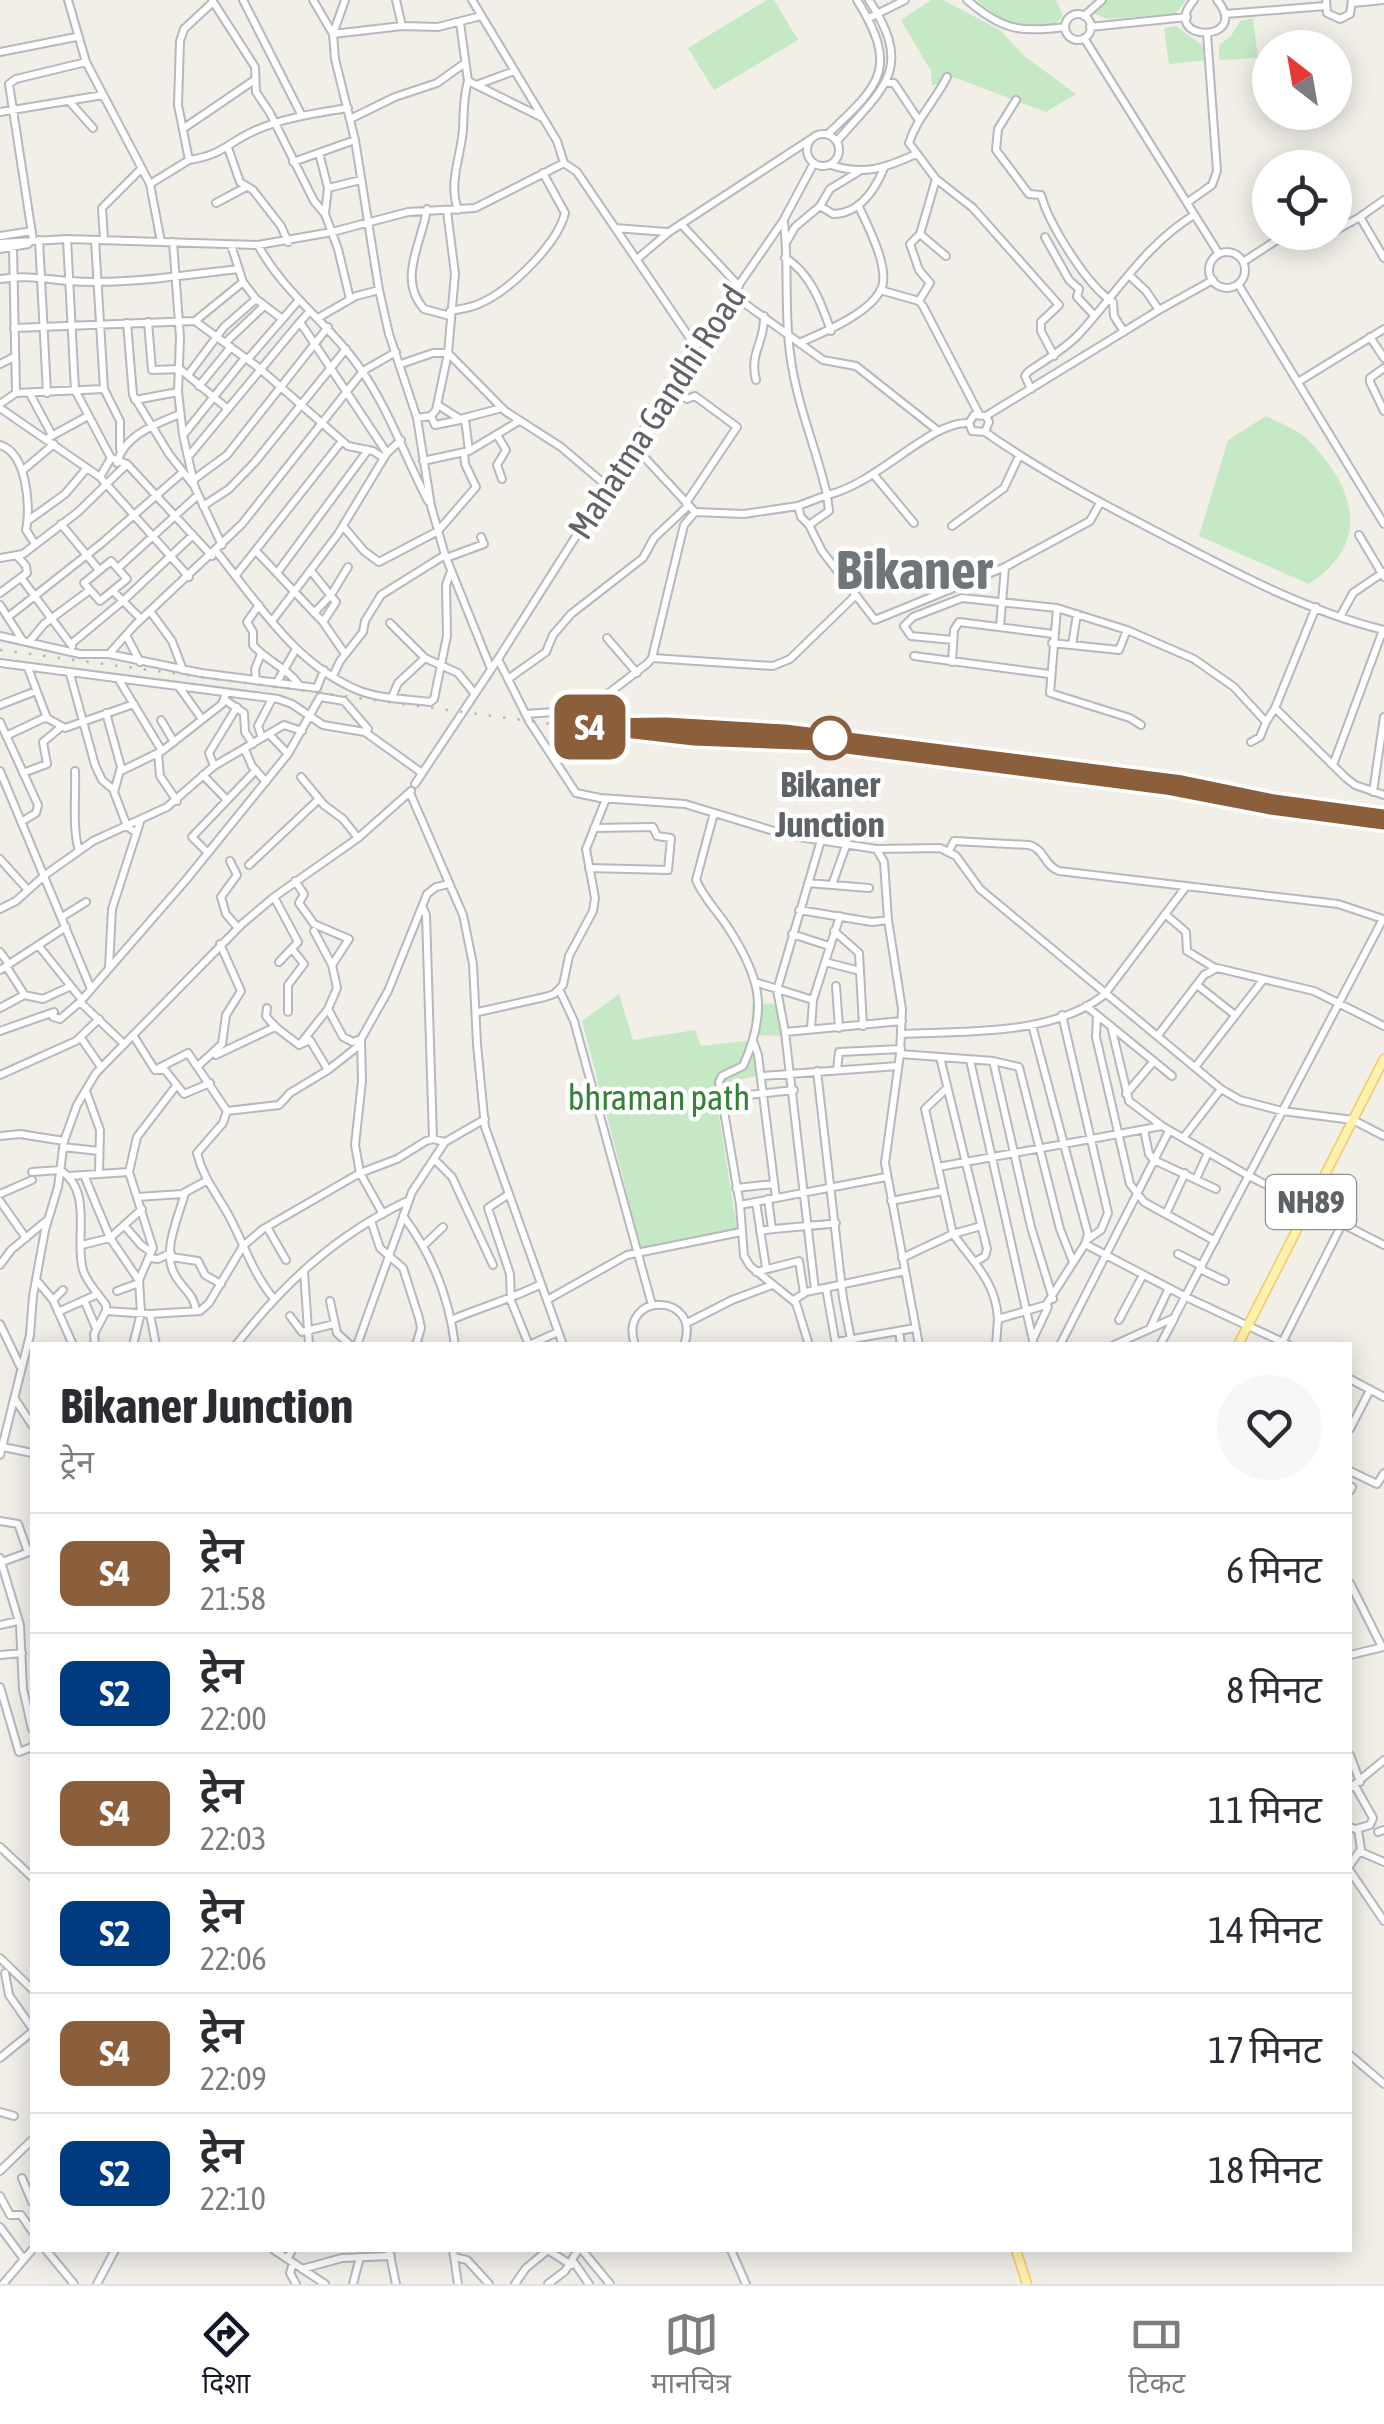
<!DOCTYPE html>
<html lang="hi">
<meta charset="utf-8">
<style>
:root{--surface:#fff;--page:#f7f7f7;--text:#2b2b33;--muted:#7c7c81;--line:#e1e1e2;--accent:#111827}
body{margin:0;font-family:"Asap Condensed","Noto Sans Devanagari",sans-serif;background:var(--page);color:var(--text);height:100vh;display:flex;flex-direction:column;font-size:38px;white-space:nowrap}
*{box-sizing:border-box;margin:0}
p{font-size:32px;color:var(--muted)}
.icon{flex:none;width:55px;height:55px;fill:none;stroke:currentColor;stroke-width:2;stroke-linecap:round;stroke-linejoin:round}
.map{position:relative;flex:1;overflow:hidden}
.panel{position:absolute;left:30px;top:1342px;width:1322px;height:910px;display:flex;flex-direction:column;background:var(--surface);border-radius:0px;box-shadow:0 5px 25px #0003}
.panel>*{flex:none}
.badge{padding:0 20px;border-radius:15px;font-size:35px;line-height:65px}
.needle{width:65px;rotate:329deg}
.tools{position:absolute;left:1252px;top:30px;display:grid;gap:20px}
.tools a{display:grid;place-items:center;width:100px;height:100px;border-radius:50%;background:var(--surface);box-shadow:0 5px 25px #0003;font-size:50px}
.map>.badge{position:absolute;translate:-50% -50%;box-shadow:0 0 0 5px #fff}
.round{display:grid;place-items:center;flex:none;width:105px;height:105px;border-radius:52px;background:var(--page)}
.head{display:flex;align-items:center;justify-content:space-between;height:170px;padding:0 30px}
h1{font-size:48px;font-weight:700;line-height:75px}
ul{padding:0;list-style:none}
li{display:flex;align-items:center;gap:30px;height:120px;padding:0 30px;border-top:2px solid var(--line)}
li div{flex:1}
li b{display:block;font-size:38px}
li em{font-style:normal}
li .badge{min-width:110px;font-weight:700;text-align:center}
.dock{display:flex;justify-content:space-around;align-items:center;height:140px;border-top:2px solid var(--line);background:var(--surface);font-size:28px;color:var(--muted)}
.dock a{display:grid;justify-items:center;gap:5px}
.dock .current{color:var(--accent)}
.map>svg:first-child{display:block}
</style>
<div class="map">
<svg width="1384" height="2284" viewBox="0 0 1384 2284">
<rect width="100%" height="100%" fill="#f1efe8"/>
<path fill="#c5e8c5" d="M767,0H774L798,40L714,90L688,48Z
M931,0H943L1000,30L1024,56L1076,94L1046,112L953,77L932,86L931,71L901,20Z
M977,0H1056L1063,16C1042,43 996,19 977,0Z
M1106,0H1186L1175,14L1107,19L1091,12Z
M1253,18L1258,58L1219,60V45L1231,36L1240,21Z
M1176,26L1203,46L1207,60L1169,64L1164,28Z
M1266,416C1279,423 1297,429 1307,439C1355,487 1373,542 1309,584L1199,536L1228,440Z
M619,994L633,1040L695,1030L701,1046L753,1040L756,1076L714,1086L737,1228L638,1251L625,1185L582,1021Z
M752,1003L773,1004L778,1009L781,1036L751,1035Z"/>
<g fill="none" stroke-linecap="round" stroke-linejoin="round">
<defs>
<path id="minor" d="M68,0L86,62L150,184L161,242
M212,0L255,67L256,92L270,113L314,201L325,214L338,249L350,299
M243,0L302,116
M313,0L333,34L402,26L438,27L481,16
M345,0L333,34L335,59L355,140L379,290L389,334L417,418L431,506L445,555L491,669
M396,0L402,26
M472,0L557,141L564,163
M967,0C1002,30 1020,33 1065,27
M1194,0C1157,43 1253,44 1217,0
M1326,0L1327,13L1340,19L1350,14L1352,0
M1353,3L1383,0
M1225,14L1325,6
M1065 27a13 13 0 1 1 26 0a13 13 0 1 1-26 0Z
M1084,16L1102,0
M869,18L905,0
M460,23L468,81L541,117
M1090,27L1187,17
M1084,38L1219,254
M0,52L76,37
M947,77C935,101 917,118 909,143L936,179L973,208L1059,305L1041,322V331L1054,356
M886,83H894L918,119
M479,84L514,71
M1016,100L998,129L996,150L1029,194L1041,195C1049,224 1087,286 1113,302L1114,316L1124,332
M69,101L93,128
M0,112L103,95
M350,119L395,97L437,83L465,63
M184,128L253,81
M807 150a16 16 0 1 1 32 0a16 16 0 1 1-32 0Z
M828,134C881,84 899,68 857,0
M837,141C883,88 915,70 869,0
M228,148L240,182L253,190L281,226L288,242
M319,153L328,188L325,213
M189,160C223,155 227,143 254,131C283,118 316,113 348,108
M293,162L355,140
M831,165C864,176 885,168 916,154
M150,184L189,160L178,105L180,41L184,29L213,2
M328,188L361,180
M1188,202L1212,185L1217,171L1207,34
M216,203L246,187
M820,206L833,214C859,214 875,190 884,168
M427,209C422,243 397,279 424,309L450,316
M458,210C448,182 461,157 463,129C464,111 463,98 468,81
M1360,217L1384,200
M784,222C789,265 784,310 790,353C796,403 816,447 827,495C876,485 931,420 969,423
M681,224L739,286
M615,228L667,232
M1335,231L1360,217L1384,258
M920,234L946,256
M0,236L32,231
M1045,237L1069,280L1079,289L1077,297L1094,315
M67,239L75,390L111,458
M39,240L47,393
M95,240L104,389L120,421V449
M104,240L102,208L141,169
M787,241L795,227L820,206L830,189L858,172
M173,242L180,337L178,392L183,435L195,488L222,545
M0,243L67,239L258,245L332,232L408,212L475,208L564,163L577,172L696,347
M258,245C283,292 327,322 357,364C388,406 404,455 428,501
M13,247L16,393
M0,249L28,244L33,240L9,84L16,79L86,62
M1209 270a18 18 0 1 1 36 0a18 18 0 1 1-36 0Z
M785,258C810,272 822,305 831,331
M637,259L669,232L811,139
M1243,262L1280,238L1317,237L1331,232
M1129,275L1146,291L1159,310
M0,279C25,275 45,279 69,281C125,285 184,275 239,269
M243,282L256,299L281,318
M1238,284L1384,524
M880,290L919,301L923,306L979,414
M733,295L823,360L856,366L937,430
M919,301L930,283L919,270L910,244L920,234L936,179
M310,311L300,322L387,453
M450,311C460,309 471,308 481,303C510,290 557,245 565,213L543,173
M318,318L356,296L379,290
M195,321L243,282L231,245
M148,322L152,370L180,369L228,409
M127,323L133,395L169,454L195,487
M14,328L195,321L259,368L348,446L373,451L384,458
M1370,337L1384,358
M225,343L264,306
M799,343C822,333 872,313 882,287C889,266 867,224 858,205
M248,359L299,300
M0,364L14,357
M401,364L433,353H448L505,411L561,447L608,487
M1384,368L1370,378V382L1384,411
M188,375L224,327L256,299
M756,380C749,352 765,343 764,316
M1298,382L1384,329
M199,386L231,347
M669,389L687,399L695,396L737,427L686,503
M1031,389L1025,376L1028,372C1045,360 1064,350 1079,334C1117,293 1145,245 1194,215
M30,394L52,435
M135,400L178,392
M0,404L16,393L104,389
M438,405L460,419L502,408
M0,408L100,477L189,577
M431,416L435,425L465,419L469,451
M986,416L1159,310L1213,280
M417,418L431,416L436,410L448,353L455,274L447,211
M985,432L989,422L986,416L974,415L969,423L972,431L985,432C1042,472 1103,504 1165,536C1234,572 1308,612 1384,630
M184,434L245,358
M497,435L506,450L497,465L502,479
M46,439L88,416
M0,445C27,453 31,507 26,530L35,544
M634,446L695,512L744,514L798,506
M188,457L300,322
M423,461L469,451L519,421
M117,463C124,435 156,424 180,414
M22,471L54,444
M874,475L914,523
M100,477L111,458L127,464L212,556
M193,480L227,455L328,327
M827,495L829,511L809,525L801,517L798,506Z
M203,506L229,489L255,462L346,349
M29,520L65,494L87,468
M61,524L99,570
M809,525L822,551L875,620L1005,567L1090,521L1100,503
M343,526L364,551L379,562L438,531L476,487L465,464L464,453
M952,526L1004,488L1019,456
M1359,535L1384,577
M216,551C258,603 295,665 360,691C382,699 407,699 430,702L434,699L447,636L446,585L451,571
M256,551L323,622L345,654
M0,558L23,554L78,512L126,465
M446,558L484,544L481,537
M111,561L127,579L100,601L84,583Z
M118,568L198,495
M311,571L336,602L323,622
M277,573L368,450
M236,575L342,441
M22,579L72,646
M113,591L141,619
M0,593L27,573L26,566L18,557
M0,605L23,641
M259,605L247,622L253,632V645C266,661 288,668 299,685
M1057,608L1050,693L1130,718L1141,725
M150,611L172,641L183,670
M314,613L331,595L348,567
M1341,615L1353,593L1384,572
M8,617L102,543L182,473
M272,621L338,534L387,453L401,440
M390,623L425,658L458,673L475,694
M1000,627L1005,567
M126,635L140,662
M0,636L80,654H109L135,625L242,524L363,371L396,352
M607,638L637,673
M953,640L911,636L904,626L913,617L962,598L1057,608L1127,630L1194,659L1234,687L1266,722L1275,708L1316,607
M29,642L44,624L90,590
M1052,643L1119,650L1127,630
M71,644L124,600L193,535
M1072,645L1077,614
M109,654L201,673L317,688L324,670
M914,656L1049,674
M652,658L773,666L790,659L856,595
M498,659L529,721L576,793L600,798L685,804L787,835L876,849L940,848L956,856L980,889L1221,1089L1240,1100L1282,1111L1353,1120L1384,1136
M952,662L954,630L959,622L1053,634
M0,663L278,699L292,704L323,725L365,732L422,773
M28,668L47,718
M70,674L95,765L102,780L114,790
M333,676L340,661L363,632L365,621L381,595L445,555
M508,679L546,652L553,635L571,614L643,558L654,538L688,506
M119,680L162,751
M256,680L255,669L261,654
M277,682L296,649
M179,687L202,719
M392,697L398,683L425,658
M225,700L244,713L245,732L253,744
M0,705L36,691
M1275,708L1346,778L1355,785L1384,795
M106,713L121,767L114,792L127,826L136,833
M526,714L568,711L592,706L648,663L652,658L684,525L695,512
M161,720L174,742
M0,722L38,805L36,813L21,822
M269,734L288,754
M6,736L42,719L47,718L65,728L134,704
M262,738L258,726L272,699
M1251,742L1260,737L1266,722
M245,750L252,766L266,782
M158,753L160,776L177,801
M1333,765L1383,630
M214,766L209,753L237,707
M0,771L91,989
M75,771C76,798 72,827 79,851
M121,771L162,751L222,704L226,693
M23,773L47,764L43,742L60,728
M203,775L227,800
M301,777L324,805L343,819L358,838
M415,784L498,659L696,347L783,221L814,163
M1373,792L1384,717
M410,793L463,915L473,964L477,1044L485,1127L563,1345
M714,813L696,880C703,897 717,911 727,926C760,976 769,1009 743,1066L722,1076L719,1082L740,1205L744,1256L750,1266L796,1303L809,1345
M877,850L884,862L888,920L902,1009L900,1054L885,1163L919,1345
M949,851L954,841L1029,845C1045,849 1044,866 1059,871L1338,904L1383,919
M208,853L192,837L256,770
M0,859L28,890
M230,861L237,875L221,897L226,914L238,928
M249,865L319,799
M589,868L668,870L671,838L657,836L653,827L594,828
M295,881L304,894L299,903L314,924L349,939L332,965L337,988L328,1009L343,1037L353,1042L361,1039
M808,883L869,888
M832,885L847,843
M274,897L298,942L279,962
M423,908L426,915L433,1139
M0,909L16,901L45,875L93,841L167,807L214,766L284,725L302,731
M799,910L872,922L888,920
M1165,914L1186,932L1187,951L1215,968
M62,917L86,902
M314,931L332,965
M834,931L859,953L863,1026
M792,934L829,946
M38,945L82,1000
M0,952L9,964
M825,962L840,916
M6,966L24,994
M109,967L112,909L141,819
M0,970L66,927
M758,983L813,1000
M1197,985L1235,1015
M836,986L839,1028
M559,989L574,1021L652,1305
M1086,1006L1172,1076
M0,1008L24,995L43,999L69,987
M267,1008L266,1016C275,1029 287,1035 299,1045L310,1040L328,1070
M288,1012V985L304,964L292,949
M478,1012L545,997L554,994L563,985L569,956L593,911L595,898L586,849L606,799
M1062,1015L1108,1213L1101,1230L1088,1239
M1097,1015L1096,1037L1130,1184L1144,1202L1215,1241
M53,1017L60,1019L80,1002
M1032,1025L1088,1234L1085,1244L1186,1297L1289,1345
M1111,1026L1129,1101L1162,1126L1249,1176L1384,1245
M811,1029L813,1000L825,962L860,971
M0,1031L54,1012
M785,1032L777,990L821,840
M901,1034C965,1031 1052,1036 1104,995L1185,888
M1159,1034L1204,975L1217,968L1314,991L1384,1026
M133,1035L155,1070H165L184,1094L210,1083
M81,1038L101,1067
M753,1041L758,1055L776,1198
M301,1043L328,1009
M124,1044L80,1002L186,880L288,754L320,697L344,701L368,729
M900,1054L993,1061L1019,1067L1060,1229L1073,1262
M216,1055L275,1027
M940,1057L987,1249L985,1256L975,1262
M970,1060L1034,1345
M993,1061L1031,1227L1053,1299
M198,1066L222,1044L226,1015L241,991L220,944
M1196,1066L1263,980
M155,1070L188,1053L227,1111L223,1123L197,1153C203,1178 217,1194 229,1216C244,1244 253,1274 274,1299
M837,1070L839,1052L901,1049
M817,1071L843,1298L852,1345
M0,1075L76,1041L99,1019
M761,1076L898,1066
M86,1091L100,1130L99,1174
M1126,1094L1154,1061
M721,1098L794,1090
M227,1111L279,1105L290,1093L328,1070L361,1044
M1144,1130L1149,1154L1154,1160L1216,1189
M0,1136L20,1134L64,1141
M1183,1138L1221,1089
M63,1147L99,1151
M434,1159L452,1177L493,1265
M938,1167L1162,1126
M32,1172L60,1170C94,1191 74,1240 83,1270C87,1283 98,1294 106,1305V1311L150,1314L200,1311L209,1303L243,1246L263,1229L360,1173L397,1159L426,1141L433,1139L445,1142
M84,1175L110,1238L138,1279
M69,1176L129,1172
M1196,1179L1208,1153
M736,1188L774,1184
M185,1193C179,1215 163,1249 173,1271C180,1288 194,1292 196,1311
M0,1194L32,1180
M509,1194L488,1208L510,1274L511,1301L529,1345
M137,1197L182,1194L206,1181
M768,1199L772,1229
M0,1201L26,1238
M891,1201L943,1191
M756,1202L766,1268
M740,1205L886,1177
M383,1214L360,1173L355,1145L362,1081L361,1039L388,991L427,894L436,887L449,884
M1166,1214L1185,1173
M403,1216C432,1254 449,1297 455,1345
M371,1221L380,1248L403,1268L419,1318L421,1328L416,1345
M124,1225L141,1245L151,1252
M981,1226L953,1234C973,1262 996,1282 998,1319
M267,1227L286,1260
M760,1231C787,1226 810,1227 836,1223
M82,1245L110,1238L142,1209
M423,1246L443,1227
M1178,1254L1202,1266
M171,1257L198,1261L205,1275L221,1284
M149,1258L158,1259L171,1253
M902,1258L953,1234L925,1109L946,1089
M0,1265L11,1250L46,1221
M1200,1269L1225,1281
M304,1271L309,1345
M756,1272L799,1261L804,1293
M37,1281L53,1300
M826,1288L836,1345
M63,1290L53,1300L73,1345
M815,1290L785,1032L902,1021
M117,1291L139,1283
M84,1300L96,1328
M547,1300L627,1255L741,1232
M794,1300L806,1292L905,1271
M330,1301L337,1333L350,1345
M58,1312L98,1294
M150,1314L156,1345
M290,1316L302,1332L334,1324
M451,1320C481,1307 512,1299 541,1284
M1119,1320L1143,1275
M687,1323L732,1300L772,1285
M0,1324L20,1366
M1151,1326L1169,1288
M899,1331L901,1345
M1034,1337L1048,1307
M836,1342L915,1328
M1282,1343L1342,1224
M95,1345L94,1334L106,1311
M133,1345L141,1313L139,1280L153,1248L129,1172L137,1137L176,1086
M236,1345C283,1284 335,1236 405,1202
M357,1345L412,1192L445,1142L485,1119
M529,1345L558,1332
M635,1345C617,1291 703,1292 684,1345
M996,1345L998,1319L1046,1305L1085,1244
M1060,1345L1169,1131
M1114,1345L1174,1318L1383,919
M1160,1345L1174,1319
M1350,1379L1384,1397
M15,1399L32,1425
M1350,1429L1370,1390
M3,1447L32,1453
M0,1455L30,1335L33,1296L45,1230L58,1187L64,1141L77,1105L96,1073L242,924L274,897L358,838L411,791
M1350,1471L1377,1484L1384,1473
M1350,1491L1352,1487
M0,1521L18,1524L28,1552
M0,1558L20,1625L23,1689L32,1729
M2,1562L32,1551
M1350,1583L1382,1647
M0,1625L18,1621
M0,1655L22,1653
M1350,1655L1383,1647
M0,1687L19,1752L32,1747
M1350,1755L1360,1782
M1355,1786L1373,1818L1370,1825L1356,1829
M1350,1788L1384,1760
M1350,1827L1358,1830L1361,1849L1350,1865
M1378,1832L1384,1830
M0,1847L32,1877
M1361,1852L1384,1862
M1350,1871L1384,1921
M0,1958L32,1989
M5,1973L9,1995L32,2028
M1350,2055L1384,2084
M0,2058L32,2032
M0,2112L14,2116
M0,2171L32,2140
M22,2178L32,2202
M0,2196L10,2215H21L32,2231
M0,2227L23,2258
M46,2250L74,2284
M274,2250L325,2284
M389,2250L396,2284
M453,2250L458,2284
M548,2250L571,2265
M582,2250L610,2284
M731,2250L746,2284
M454,2257L467,2260L489,2284
M287,2259L292,2250
M573,2261L589,2284
M293,2263L290,2273L296,2284
M302,2269L342,2258L391,2256
M3,2284L32,2250
M97,2284L115,2250
M353,2284L360,2257
M515,2284L526,2268L548,2250
M548,2284L565,2271L578,2250"/>
<path id="major" d="M1238,1345L1384,1059
M1016,2250L1027,2284"/>
</defs>
<use href="#minor" stroke="#b5b8bc" stroke-width="10"/>
<use href="#major" stroke="#f2c960" stroke-width="11"/>
<use href="#minor" stroke="#fff" stroke-width="6"/>
<use href="#major" stroke="#fff2af" stroke-width="8"/>
<path stroke="#b6b7b8" stroke-width="2.5" stroke-dasharray="2.5 12" stroke-linecap="butt" d="M0,650L552,724L694,738L823,743L1166,787L1269,807L1384,822"/>
</g>
<g fill="none" stroke-linecap="round" stroke-linejoin="round">
<defs>
<path id="line" d="M1384,817L1274,802L1182,783L785,732L666,725L590,726L694,738L823,743L1166,787L1270,807L1384,822"/>
</defs>
<use href="#line" stroke="#fff" stroke-width="22"/>
<use href="#line" stroke="#8b5e3c" stroke-width="15"/>
</g>
<circle fill="#fff" stroke="#8b5e3c" stroke-width="5" cx="830" cy="738" r="20"/>
<g text-anchor="middle" stroke-width="9" stroke-linejoin="round" paint-order="stroke">
<rect fill="#fff" stroke="#8f9295" stroke-width="2.5" x="1266" y="1175" width="90" height="54" rx="8"/>
<g font-size="32" font-weight="bold" fill="#5f6368">
<text x="1311" y="1213">NH89</text>
</g>
<g font-size="35" fill="#5f6368" stroke="#fff">
<text transform="translate(657 412) rotate(-57)" y="12">Mahatma Gandhi Road</text>
</g>
<g font-size="35" font-weight="bold" fill="#5f6368" stroke="#fff">
<text x="830" y="797">Bikaner<tspan x="830" dy="40">Junction</tspan></text>
</g>
<g font-size="35" fill="#348238" stroke="#fff">
<text x="659" y="1110">bhraman path</text>
</g>
<g font-size="55" font-weight="bold" fill="#70757a" stroke="#fff">
<text x="914" y="589">Bikaner</text>
</g>
</g>
</svg>
<div class="tools">
<a><svg class="needle" viewBox="-14 -14 28 28"><path d="M0-13l5 13h-10z" fill="#e53935"/><path d="M0 13l5-13h-10z" fill="#7c7c81"/></svg></a>
<a><svg class="icon" aria-label="locate" viewBox="0 0 24 24"><circle cx="12" cy="12" r="6"/><path d="M12 2v4M12 18v4M2 12h4M18 12h4"/></svg></a>
</div>
<b class="badge" style="left:590px;top:727px;background:#8b5e3c;color:#fff">S4</b>
<section class="panel">
<div class="head"><div><h1>Bikaner Junction</h1><p>ट्रेन</p></div><a class="round"><svg class="icon" aria-label="heart" viewBox="0 0 24 24"><path d="M12 20l-8-8c-3-5 5-10 8-4 3-6 11-1 8 4z"/></svg></a></div>
<ul>
<li><span class="badge" style="background:#8b5e3c;color:#fff">S4</span><div><b>ट्रेन</b><p>21:58</p></div><em>6 मिनट</em></li>
<li><span class="badge" style="background:#003b80;color:#fff">S2</span><div><b>ट्रेन</b><p>22:00</p></div><em>8 मिनट</em></li>
<li><span class="badge" style="background:#8b5e3c;color:#fff">S4</span><div><b>ट्रेन</b><p>22:03</p></div><em>11 मिनट</em></li>
<li><span class="badge" style="background:#003b80;color:#fff">S2</span><div><b>ट्रेन</b><p>22:06</p></div><em>14 मिनट</em></li>
<li><span class="badge" style="background:#8b5e3c;color:#fff">S4</span><div><b>ट्रेन</b><p>22:09</p></div><em>17 मिनट</em></li>
<li><span class="badge" style="background:#003b80;color:#fff">S2</span><div><b>ट्रेन</b><p>22:10</p></div><em>18 मिनट</em></li>
</ul>
</section>
</div>
<nav class="dock">
<a class="current"><svg class="icon" aria-label="directions" viewBox="0 0 24 24"><path d="M12 3l9 9-9 9-9-9zM9 14v-3h6M13 9l2 2-2 2"/></svg>दिशा</a>
<a><svg class="icon" aria-label="map" viewBox="0 0 24 24"><path d="M3 6l6-2 6 2 6-2v14l-6 2-6-2-6 2zM9 4v14M15 6v14"/></svg>मानचित्र</a>
<a><svg class="icon" aria-label="tickets" viewBox="0 0 24 24"><path d="M3 7h18v10H3zM15 7v10"/></svg>टिकट</a>
</nav>
